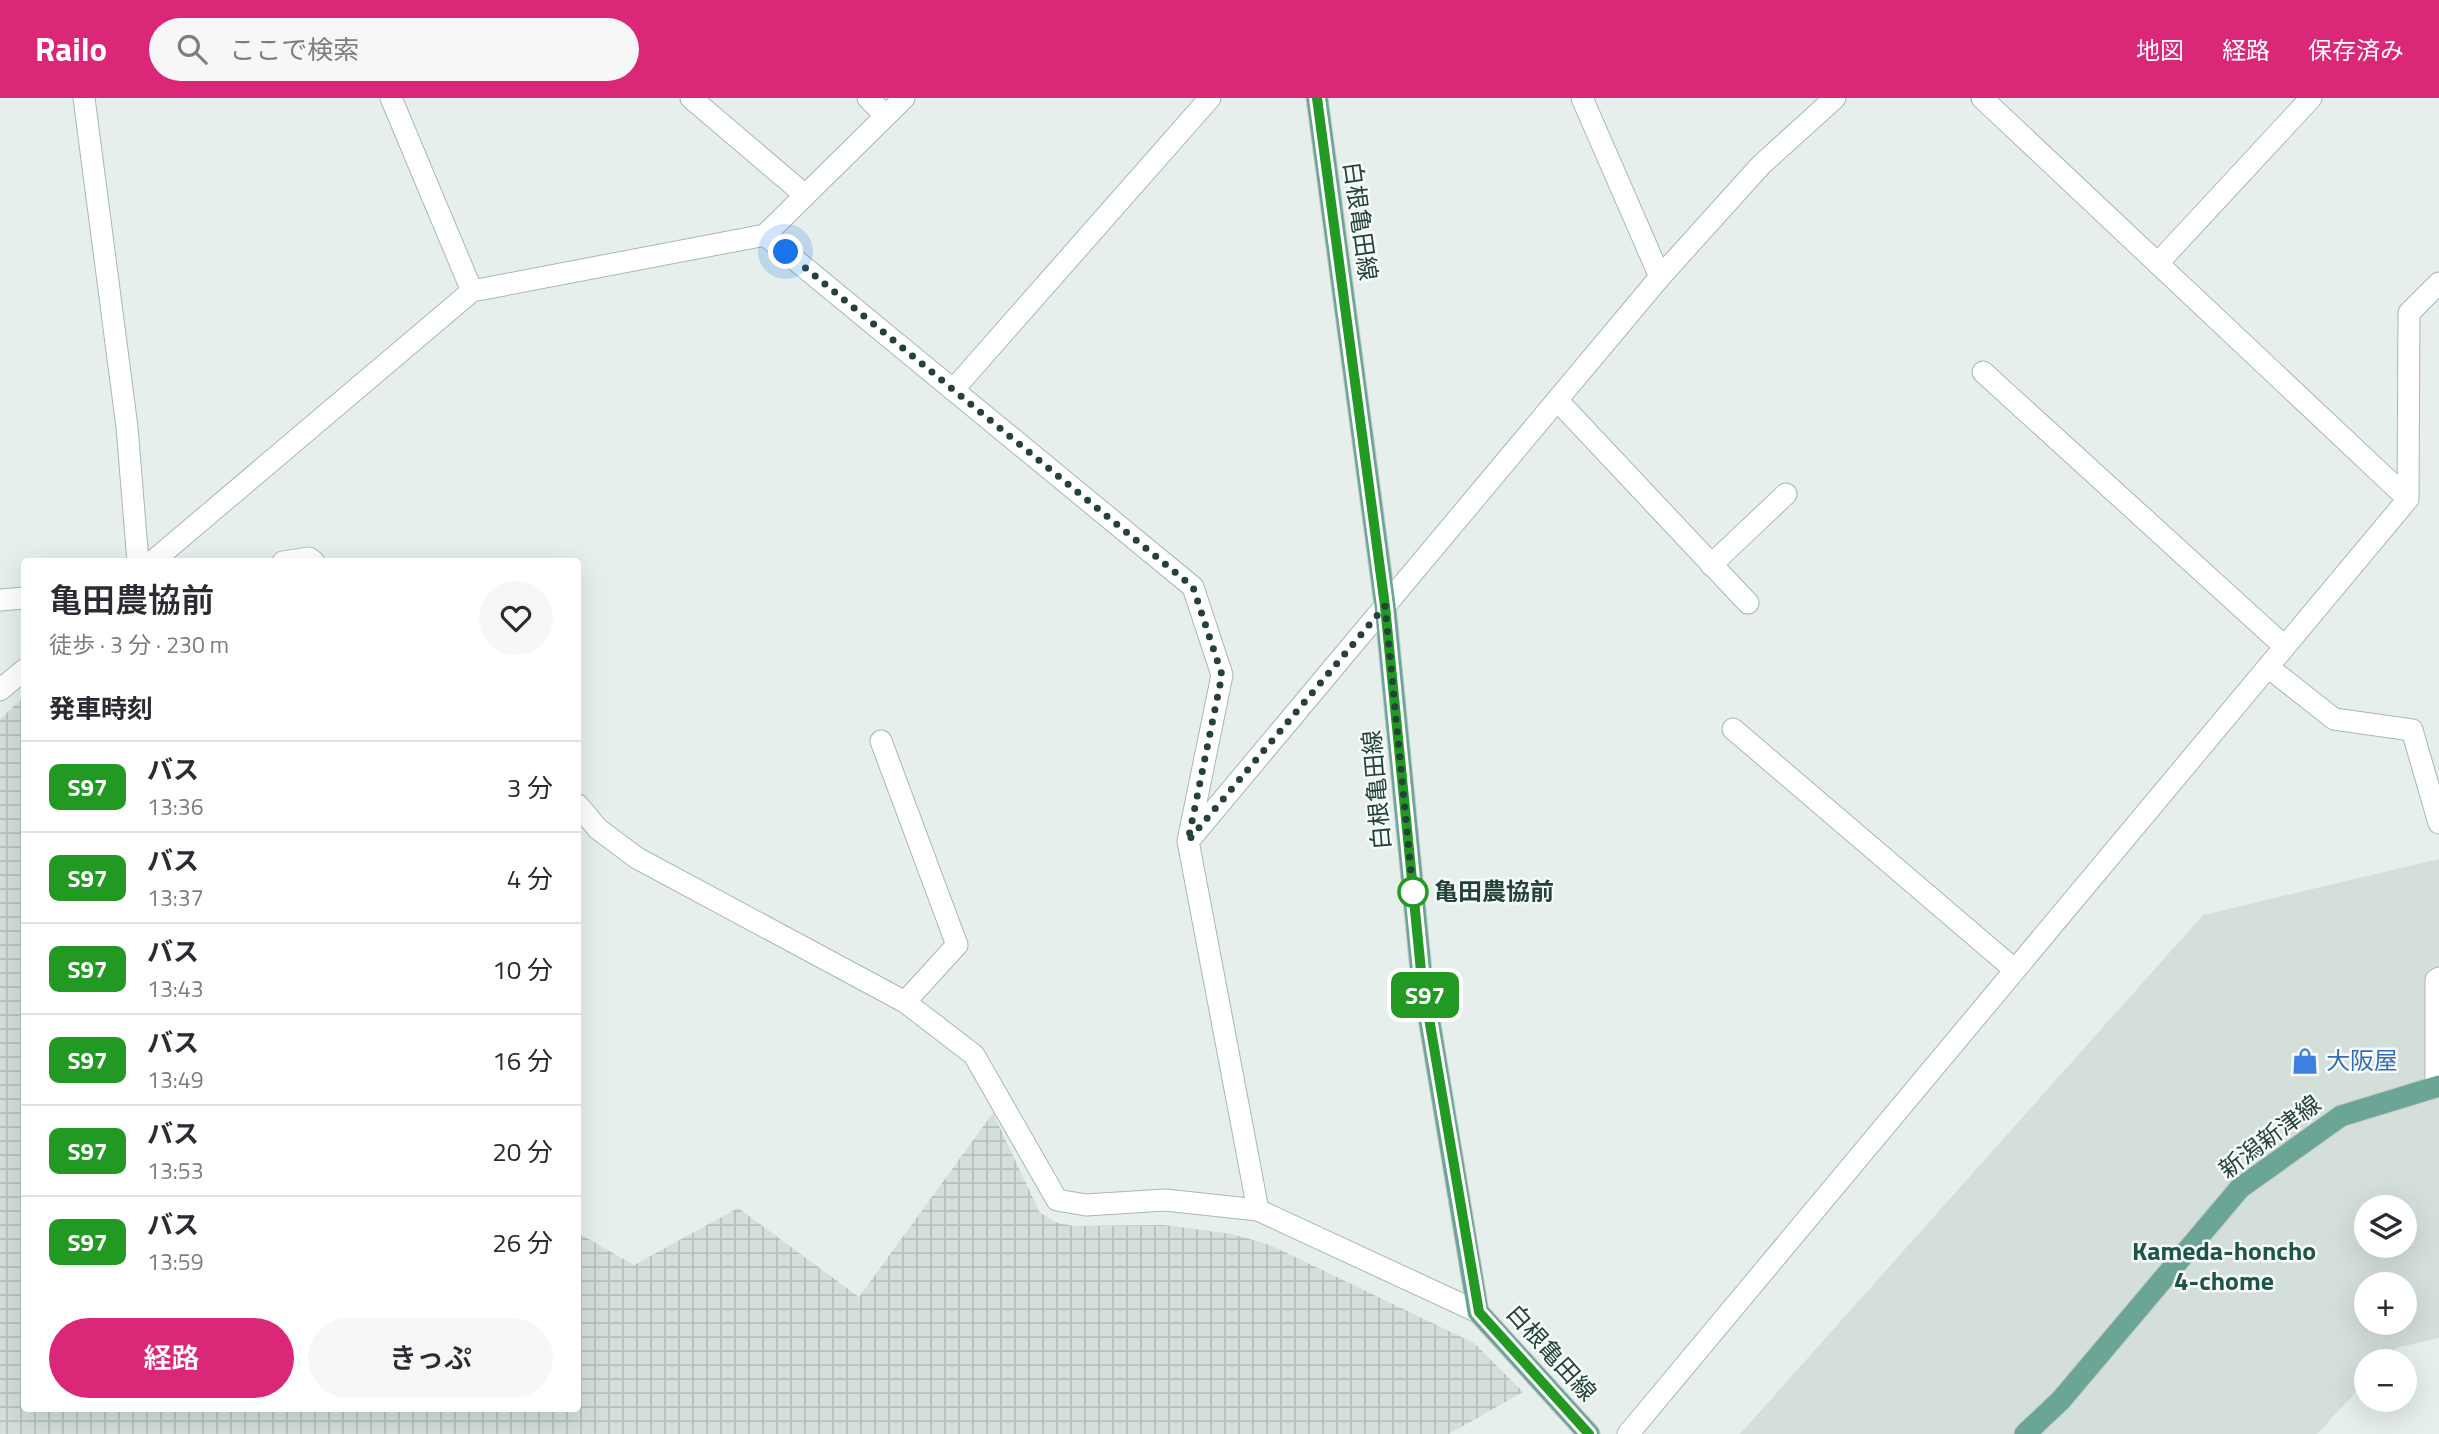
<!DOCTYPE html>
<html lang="ja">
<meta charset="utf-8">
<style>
:root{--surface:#fff;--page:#f7f7f7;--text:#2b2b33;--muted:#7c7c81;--line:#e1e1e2;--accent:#db2777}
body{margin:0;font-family:"Titillium Web","Noto Sans JP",sans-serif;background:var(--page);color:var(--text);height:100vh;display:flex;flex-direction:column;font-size:26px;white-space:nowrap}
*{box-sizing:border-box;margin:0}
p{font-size:23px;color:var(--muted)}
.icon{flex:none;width:38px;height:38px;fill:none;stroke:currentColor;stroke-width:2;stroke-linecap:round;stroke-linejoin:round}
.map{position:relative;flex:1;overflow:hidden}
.panel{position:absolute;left:21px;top:460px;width:560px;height:854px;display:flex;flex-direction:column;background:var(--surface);border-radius:7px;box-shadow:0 7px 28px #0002}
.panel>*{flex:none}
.badge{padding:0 14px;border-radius:10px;font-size:24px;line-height:46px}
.controls{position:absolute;left:2354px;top:1097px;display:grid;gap:14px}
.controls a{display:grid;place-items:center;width:63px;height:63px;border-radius:50%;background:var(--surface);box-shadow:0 7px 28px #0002;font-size:35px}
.you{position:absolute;width:35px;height:35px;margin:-18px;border:5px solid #fff;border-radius:50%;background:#1a73e8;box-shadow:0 0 0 10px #1a73e833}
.map>.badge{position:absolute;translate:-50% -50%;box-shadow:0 0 0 4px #fff}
h2{padding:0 28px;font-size:26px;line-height:63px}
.round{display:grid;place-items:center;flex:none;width:74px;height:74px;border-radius:37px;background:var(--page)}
.headline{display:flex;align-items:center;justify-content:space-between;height:119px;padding:0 28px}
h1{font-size:33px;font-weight:600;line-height:52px}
.primary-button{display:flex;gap:14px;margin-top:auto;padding:14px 28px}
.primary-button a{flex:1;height:80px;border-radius:42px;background:var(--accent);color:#fff;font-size:28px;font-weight:600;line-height:80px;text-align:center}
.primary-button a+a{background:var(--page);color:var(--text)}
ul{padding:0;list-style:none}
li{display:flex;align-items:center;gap:21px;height:91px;padding:0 28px;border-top:2px solid var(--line)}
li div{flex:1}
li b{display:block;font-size:26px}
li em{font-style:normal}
li .badge{min-width:77px;font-weight:700;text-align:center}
header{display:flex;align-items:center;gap:42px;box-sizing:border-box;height:98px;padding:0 35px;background:var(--accent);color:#fff}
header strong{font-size:33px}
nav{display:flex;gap:38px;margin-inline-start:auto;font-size:24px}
.search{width:490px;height:63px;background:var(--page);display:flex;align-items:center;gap:18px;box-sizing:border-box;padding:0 24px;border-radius:38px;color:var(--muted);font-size:26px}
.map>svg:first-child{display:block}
</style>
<header>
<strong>Railo</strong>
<div class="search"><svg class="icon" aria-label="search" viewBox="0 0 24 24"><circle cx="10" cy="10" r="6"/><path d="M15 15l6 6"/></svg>ここで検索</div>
<nav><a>地図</a><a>経路</a><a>保存済み</a></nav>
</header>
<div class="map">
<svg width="2439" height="1336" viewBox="0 0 2439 1336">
<defs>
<pattern id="industrial-grid" width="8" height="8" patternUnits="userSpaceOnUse" patternTransform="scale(1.75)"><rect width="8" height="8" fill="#d4dfda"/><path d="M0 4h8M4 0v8" fill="none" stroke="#b6c1bc"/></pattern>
</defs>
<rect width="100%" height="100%" fill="#e6efeb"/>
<path fill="#d4dfda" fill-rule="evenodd" d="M2439,761V1240L2396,1250L2383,1263L2366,1264V1283L2317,1336H1740L2203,817ZM2366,1110H2404V1148H2366ZM2366,1186H2404V1225H2366Z"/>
<path fill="url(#industrial-grid)" d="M24,599V1311H578V1135L634,1167L738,1110L859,1199L993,1015L1040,1115L1058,1125L1074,1128L1164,1127L1232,1136L1270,1147L1474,1245L1523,1294L1449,1336H0V621Z"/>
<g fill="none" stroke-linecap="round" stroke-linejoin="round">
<defs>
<path id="minor" d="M84,0L127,329L138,464
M391,0L472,193
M691,0L805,97
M868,0L886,18
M1582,0L1660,179
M1982,0L2408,401
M765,137L1193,489L1222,577L1188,743L1258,1112
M2158,165L2311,0
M1983,274L2285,549
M953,292L1210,0
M1557,302L1748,505
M152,464L472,193L765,137L904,0
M283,464L309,460L314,464
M1711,467L1786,396
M0,502L24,500
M2268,569L2334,621L2412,632L2439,725
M0,592L24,572
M1733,631L2015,872
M881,643L957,847L905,904
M578,707L598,731L637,760L905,904L974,957L1057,1102L1086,1107L1165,1102L1258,1112L1478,1214
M1191,740L1660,179L1761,67L1835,0
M2436,988V882L2439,880
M1628,1336L2408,401L2409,215L2439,185"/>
<path id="major" d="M1317,0L1385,507L1421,873L1478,1214L1589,1336
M2025,1336L2061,1302L2240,1090L2341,1018L2439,988"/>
</defs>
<use href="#minor" stroke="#a8b8b2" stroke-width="23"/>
<use href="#major" stroke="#c2cac8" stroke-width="23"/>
<use href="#minor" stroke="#fff" stroke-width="21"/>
<use href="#major" stroke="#6aa596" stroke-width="21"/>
</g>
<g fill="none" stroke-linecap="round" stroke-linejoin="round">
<defs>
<path id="line" d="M1317,0L1385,508L1421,873L1479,1214L1589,1336"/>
</defs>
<use href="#line" stroke="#fff" stroke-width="16"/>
<use href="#line" stroke="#292" stroke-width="10"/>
<path stroke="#24423a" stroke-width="7" stroke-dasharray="0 12.6" d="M786,154L1193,489L1222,577L1188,743L1385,508L1413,794"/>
</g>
<defs>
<symbol id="shop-bare" viewBox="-9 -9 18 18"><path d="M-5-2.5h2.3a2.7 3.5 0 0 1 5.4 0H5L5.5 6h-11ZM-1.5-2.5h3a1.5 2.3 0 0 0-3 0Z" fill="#3f7fe0" stroke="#f7fbf9" stroke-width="2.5" paint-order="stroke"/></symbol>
</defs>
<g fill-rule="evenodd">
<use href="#shop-bare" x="2286" y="944" width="38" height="38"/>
</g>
<circle fill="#fff" stroke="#292" stroke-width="3.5" cx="1413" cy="794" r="14"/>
<g text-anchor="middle" stroke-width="5" stroke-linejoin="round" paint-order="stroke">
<g font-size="24" fill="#24423a" stroke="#f7fbf9">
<text transform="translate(1360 123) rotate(82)" y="8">白根亀田線</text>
<text transform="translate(1377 692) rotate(-95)" y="8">白根亀田線</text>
<text transform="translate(2270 1039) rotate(-37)" y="8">新潟新津線</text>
<text transform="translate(1551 1255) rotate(48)" y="8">白根亀田線</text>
</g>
<g font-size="24" font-weight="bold" fill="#24423a" stroke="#f7fbf9" text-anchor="start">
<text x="1434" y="802">亀田農協前</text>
</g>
<g font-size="24" fill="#366cbe" stroke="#f7fbf9" text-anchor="start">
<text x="2326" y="971">大阪屋</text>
</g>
<g font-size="26" font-weight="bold" fill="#1f5548" stroke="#f7fbf9">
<text x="2224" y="1162">Kameda-honcho<tspan x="2224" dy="30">4-chome</tspan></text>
</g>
</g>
</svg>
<div class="controls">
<a><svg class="icon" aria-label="layers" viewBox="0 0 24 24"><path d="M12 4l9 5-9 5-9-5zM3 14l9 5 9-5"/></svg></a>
<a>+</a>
<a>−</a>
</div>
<div class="you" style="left:786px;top:154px"></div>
<b class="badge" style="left:1425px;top:897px;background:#292;color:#fff">S97</b>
<section class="panel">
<div class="headline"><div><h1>亀田農協前</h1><p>徒歩 · 3 分 · 230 m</p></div><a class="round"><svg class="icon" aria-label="heart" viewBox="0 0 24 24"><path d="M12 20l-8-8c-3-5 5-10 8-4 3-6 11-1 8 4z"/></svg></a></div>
<h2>発車時刻</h2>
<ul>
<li><span class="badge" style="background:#292;color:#fff">S97</span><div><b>バス</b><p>13:36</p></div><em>3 分</em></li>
<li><span class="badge" style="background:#292;color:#fff">S97</span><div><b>バス</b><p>13:37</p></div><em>4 分</em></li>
<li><span class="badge" style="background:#292;color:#fff">S97</span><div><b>バス</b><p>13:43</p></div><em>10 分</em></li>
<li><span class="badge" style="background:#292;color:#fff">S97</span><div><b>バス</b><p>13:49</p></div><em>16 分</em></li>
<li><span class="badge" style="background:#292;color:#fff">S97</span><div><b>バス</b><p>13:53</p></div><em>20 分</em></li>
<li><span class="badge" style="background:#292;color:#fff">S97</span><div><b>バス</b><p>13:59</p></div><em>26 分</em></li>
</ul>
<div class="primary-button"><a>経路</a><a>きっぷ</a></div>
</section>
</div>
